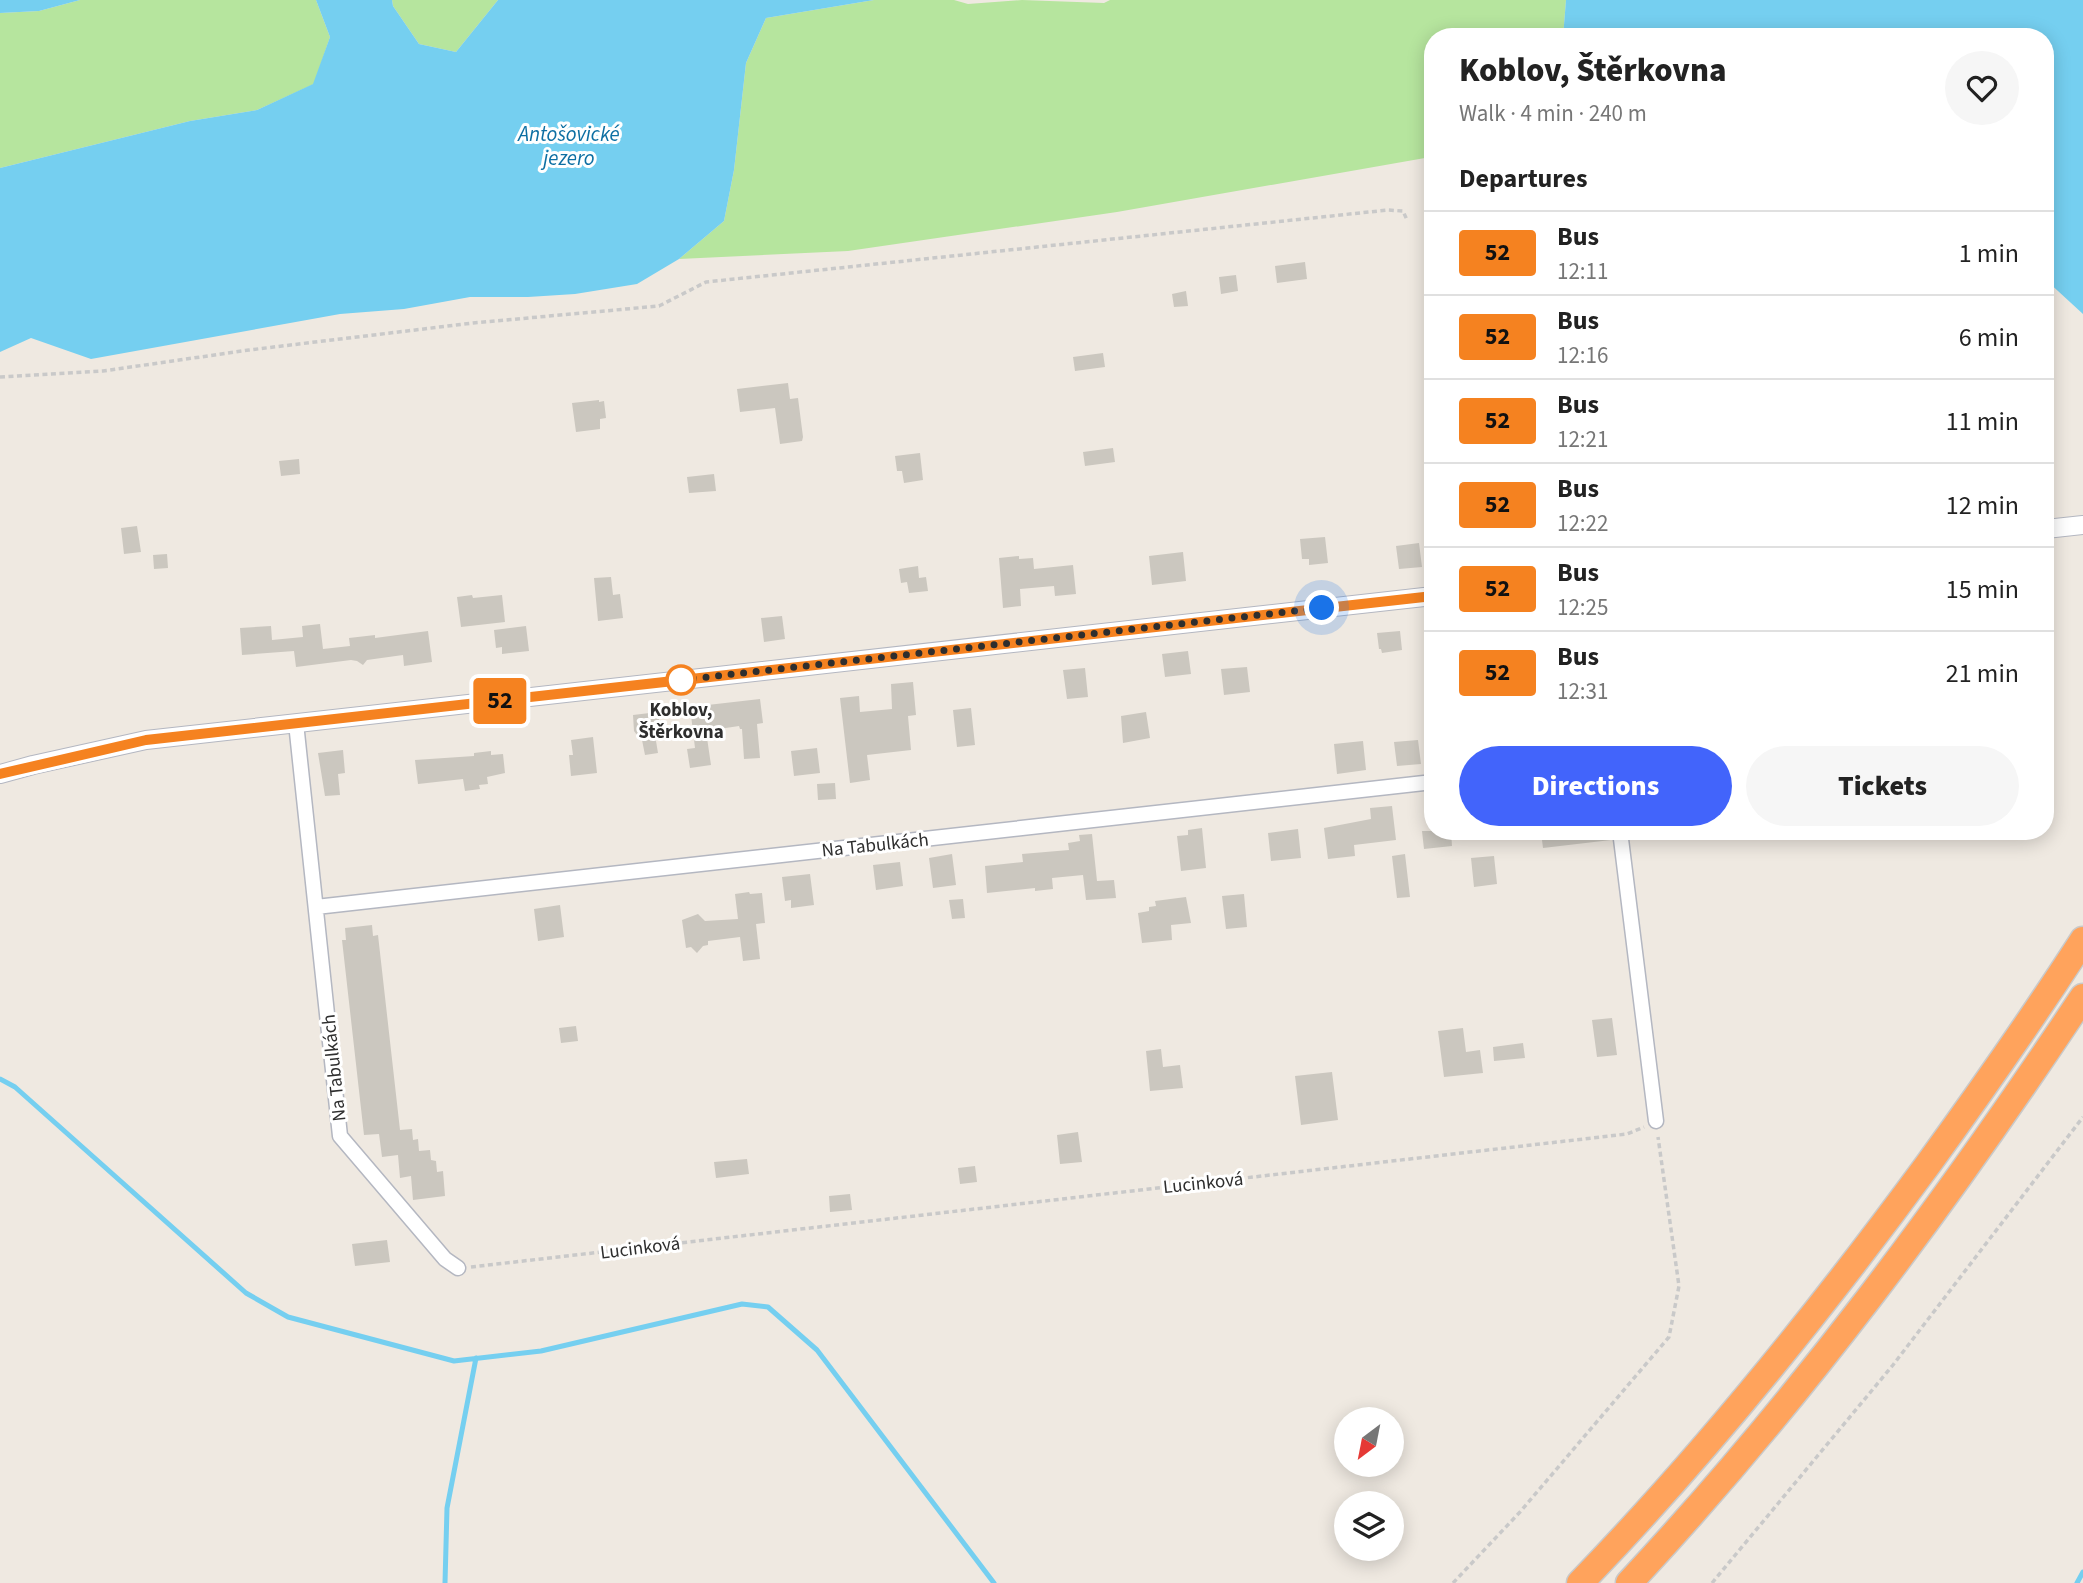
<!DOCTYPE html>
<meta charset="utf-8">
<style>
:root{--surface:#fff;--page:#f6f6f6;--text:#222;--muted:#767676;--line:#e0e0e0;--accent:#4264fb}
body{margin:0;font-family:"Source Sans 3",sans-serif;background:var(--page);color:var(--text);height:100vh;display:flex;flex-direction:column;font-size:26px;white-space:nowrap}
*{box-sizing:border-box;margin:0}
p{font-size:23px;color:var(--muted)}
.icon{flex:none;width:38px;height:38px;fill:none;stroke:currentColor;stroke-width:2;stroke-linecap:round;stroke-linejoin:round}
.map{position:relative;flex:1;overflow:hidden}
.drawer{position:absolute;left:1424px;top:28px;width:630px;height:812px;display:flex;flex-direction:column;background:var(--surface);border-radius:28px;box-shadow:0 4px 18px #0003}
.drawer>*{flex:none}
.badge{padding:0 14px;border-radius:5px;font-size:24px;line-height:46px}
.needle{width:46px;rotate:212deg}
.controls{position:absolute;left:1334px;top:1407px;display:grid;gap:14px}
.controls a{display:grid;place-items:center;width:70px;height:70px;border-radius:50%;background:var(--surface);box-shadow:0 4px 18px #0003;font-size:35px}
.you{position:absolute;width:35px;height:35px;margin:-18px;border:5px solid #fff;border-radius:50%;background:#1a73e8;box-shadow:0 0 0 10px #1a73e833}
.map>.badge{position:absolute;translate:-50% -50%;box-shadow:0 0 0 4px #fff}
h2{padding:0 35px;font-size:26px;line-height:63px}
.round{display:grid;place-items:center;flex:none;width:74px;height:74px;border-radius:37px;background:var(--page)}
.summary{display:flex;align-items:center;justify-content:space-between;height:119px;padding:0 35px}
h1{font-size:33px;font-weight:800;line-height:52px}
.button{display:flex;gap:14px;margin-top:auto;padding:14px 35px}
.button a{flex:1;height:80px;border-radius:42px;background:var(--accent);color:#fff;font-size:28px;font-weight:800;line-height:80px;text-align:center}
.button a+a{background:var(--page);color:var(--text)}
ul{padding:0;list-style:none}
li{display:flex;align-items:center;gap:21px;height:84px;padding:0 35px;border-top:2px solid var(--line)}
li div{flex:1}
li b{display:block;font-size:26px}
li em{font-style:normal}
li .badge{min-width:77px;font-weight:700;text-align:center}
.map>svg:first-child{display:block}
</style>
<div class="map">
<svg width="2083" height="1583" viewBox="0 0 2083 1583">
<rect width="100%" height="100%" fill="#efe9e1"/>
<path fill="#b6e59e" d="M80,0H316L330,37L314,84L257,110L190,121L0,168V13L39,11Z
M392,0H498L456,52L419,44L393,6Z
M874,0H954L968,4L1022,0L1104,3L1110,0H1566L1563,37H1433V165L1425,158L1117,212L848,251L679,259L724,221L734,170L746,63L766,18Z"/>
<path fill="#75cff0" d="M0,0H80L39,11L0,13Z
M316,0H392L393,6L419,44L456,52L498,0H874L766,18L746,63L734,170L724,221L679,259L637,284L575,294L528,297H470L404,309L340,314L91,359L31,338L0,352V168L190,121L257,110L313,84L330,37Z
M1566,0H2083V314L2046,280V37H1563Z"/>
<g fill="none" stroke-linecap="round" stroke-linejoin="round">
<path stroke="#75cff0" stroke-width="5" d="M0,1079L15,1087L246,1293L288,1317L454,1361L541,1351L742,1304L768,1307L817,1350L994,1583
M445,1583L447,1508L476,1358
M2077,1583L2083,1572"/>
</g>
<path fill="#cbc7bf" d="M1305,262L1307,279L1277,283L1275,266Z
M1236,275L1238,291L1221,294L1219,277Z
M1186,291L1188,306L1174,307L1172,294Z
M1103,353L1105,367L1075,371L1073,357Z
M788,383L790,399L798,398L803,437L802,441L780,444L775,408L740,412L737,389Z
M599,400V402L604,401L606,418L600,419V429L576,432L572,403Z
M1113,448L1115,462L1085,466L1083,452Z
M920,453L923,480L904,483L902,471H897L895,456Z
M299,459L300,474L281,476L279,461Z
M714,474L716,491L689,493L687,477Z
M137,526L141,552L124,554L121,528Z
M1325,537L1328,563L1309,565V559H1302L1300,539Z
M1419,543L1422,567L1399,569L1396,546Z
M1183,552L1186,581L1152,585L1149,556Z
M167,554L168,568L154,569L153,555Z
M1019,556V559L1033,558L1034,569L1073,565L1076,594L1055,596L1054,586L1020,589L1021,606L1003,608L999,558Z
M918,566L919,578L926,577L928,591L909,593L907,582L901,583L899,569Z
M611,577L613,595L620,594L623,618L598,621L594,578Z
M472,595L473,598L502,595L505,622L461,627L457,597Z
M782,616L785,639L764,642L761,618Z
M320,624L323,649L350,646L349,638L375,635V638L428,631L432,662L404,666L403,655L367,660L363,665L357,661L351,660L296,667L294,651L242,655L240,628L271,626L272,640L303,637L302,626Z
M526,626L529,651L502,654V647L496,648L494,630Z
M1400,631L1402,650L1382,653L1381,649H1379L1377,633Z
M1188,651L1191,674L1165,677L1162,654Z
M1247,667L1250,692L1224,695L1221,669Z
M1085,668L1088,697L1067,699L1063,670Z
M913,682L916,715L908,716L911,750L867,755L870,780L850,783L840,698L859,696L860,712L892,709L891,684Z
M760,699L763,723L757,724L760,758L744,759L742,729H740L739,726L706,731L711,765L690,768L687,749L695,748L690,707Z
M971,708L975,745L957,747L953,710Z
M658,712L660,728L654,729L658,753L645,755L641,735H637L634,731L633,715Z
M1146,712L1150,738L1123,743L1121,716Z
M593,737L597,773L571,776L569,755H573L571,740Z
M1418,740L1421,764L1397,766L1394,742Z
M1363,741L1366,770L1337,774L1334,744Z
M817,748L820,773L794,776L791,751Z
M343,750L345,773L338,774L340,795L325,796L318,753Z
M491,751V755L503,754L505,773L487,777L488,784L479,785L480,789L465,791L463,779L418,784L415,760L474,756V753Z
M835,783L836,799L818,800L817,784Z
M1392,806L1396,840L1354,845L1355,856L1328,859L1324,828L1371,819L1370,808Z
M1202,828L1206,868L1181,871L1177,836L1188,835V830Z
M1298,829L1301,858L1271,861L1268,833Z
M1422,831H1451L1452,846L1424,849Z
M1549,831H1610L1611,840L1543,848L1541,832Z
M1092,834L1097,881L1114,880L1116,898L1086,900L1083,875L1052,878L1053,889L1035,891V888L987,893L985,866L1023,862L1022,854L1069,850L1068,843L1080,841L1079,835Z
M952,854L956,885L933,888L929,858Z
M1405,854L1410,897L1397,898L1392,856Z
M1494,856L1497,884L1474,887L1471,858Z
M900,862L903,886L876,890L873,865Z
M810,874L814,905L791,908V900L785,901L782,877Z
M749,892L750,894L762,893L765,923L756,924L760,959L743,961L740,937L708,941V945L703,946L697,953L691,947L686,948L682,920L698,914L705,921L738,919L735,894Z
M1244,894L1247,927L1226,929L1222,896Z
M1186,897L1191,923L1171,925L1172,940L1142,943L1138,913L1149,911V907L1156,906L1155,901Z
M963,899L965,918L952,919L949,900Z
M560,905L564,937L538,941L534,909Z
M372,925L373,936L378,935L400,1130L412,1129L413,1140L418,1139L419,1151L430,1150L431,1160L436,1161L437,1172L443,1171L445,1196L413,1200L411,1176L400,1178L398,1155L382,1157L379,1134L364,1135L342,940H346L345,928Z
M1612,1018L1617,1055L1597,1057L1592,1020Z
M576,1026L578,1041L561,1043L559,1028Z
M1463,1028L1466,1052L1480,1050L1483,1073L1444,1077L1438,1031Z
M1523,1043L1525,1058L1494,1061L1493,1047Z
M1161,1049L1163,1067L1180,1065L1183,1088L1150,1091L1146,1051Z
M1332,1072L1338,1120L1301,1125L1295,1076Z
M1078,1132L1082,1162L1060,1164L1057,1135Z
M747,1159L749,1174L716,1178L714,1162Z
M975,1166L977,1182L960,1184L958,1168Z
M850,1194L852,1210L830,1212L829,1196Z
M387,1240L390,1262L355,1266L352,1244Z"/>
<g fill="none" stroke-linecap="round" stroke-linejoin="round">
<defs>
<path id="minor" d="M296,723L340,1136L445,1259L458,1268
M1620,831L1656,1121
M316,907L1433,782"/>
<path id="tertiary" d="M2046,529L2083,525
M0,774L33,765L146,740L1433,596"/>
<path id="motorway" d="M1580,1583C1707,1452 1821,1310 1929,1163C1982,1090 2034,1016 2083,940
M1629,1583C1798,1402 1946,1203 2083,997"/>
</defs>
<use href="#minor" stroke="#b4b7c1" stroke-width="17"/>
<use href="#tertiary" stroke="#b4b7c1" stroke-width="20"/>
<use href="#motorway" stroke="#c9c9c9" stroke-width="29"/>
<path stroke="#c9c9c9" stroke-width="3.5" stroke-dasharray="5 3.5" stroke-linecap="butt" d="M0,377L103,371L249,350L473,323L659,306L706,282L1388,210L1403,211L1407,220
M471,1267L1627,1134L1644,1127
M1453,1583L1520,1512L1669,1337L1679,1286L1658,1137
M1712,1583L1893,1365L2083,1117"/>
<use href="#minor" stroke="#fff" stroke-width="14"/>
<use href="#tertiary" stroke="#fff" stroke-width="18"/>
<use href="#motorway" stroke="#ffa35c" stroke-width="26"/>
</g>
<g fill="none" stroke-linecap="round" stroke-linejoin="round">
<defs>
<path id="line" d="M0,774L146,740L1433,596"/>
</defs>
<use href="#line" stroke="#fff" stroke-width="16"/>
<use href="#line" stroke="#f58220" stroke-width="10"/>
<path stroke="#2e2e2e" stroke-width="7" stroke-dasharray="0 12.6" d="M681,680L1322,608"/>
</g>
<circle fill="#fff" stroke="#f58220" stroke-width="3.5" cx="681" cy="680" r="14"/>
<g text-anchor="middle" stroke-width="6" stroke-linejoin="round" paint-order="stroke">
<g font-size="19" font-weight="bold" fill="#2e2e2e" stroke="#fff">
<text x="681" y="716">Koblov,<tspan x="681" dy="22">Štěrkovna</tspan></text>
</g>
<g font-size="19" fill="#2e2e2e" stroke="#fff">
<text transform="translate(875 844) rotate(-6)" y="7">Na Tabulkách</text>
<text transform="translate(333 1068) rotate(-96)" y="7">Na Tabulkách</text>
<text transform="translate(1203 1182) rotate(-6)" y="7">Lucinková</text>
<text transform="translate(640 1247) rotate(-7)" y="7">Lucinková</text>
</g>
<g font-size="21" font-style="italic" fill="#0d6fa3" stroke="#fff">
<text x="569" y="141">Antošovické<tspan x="569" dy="24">jezero</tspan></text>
</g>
</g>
</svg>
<div class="controls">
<a><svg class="needle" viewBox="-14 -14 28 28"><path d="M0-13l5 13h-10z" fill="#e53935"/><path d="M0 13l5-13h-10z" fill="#767676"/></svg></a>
<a><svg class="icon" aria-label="layers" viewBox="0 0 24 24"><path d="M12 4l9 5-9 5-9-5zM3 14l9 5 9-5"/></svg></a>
</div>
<div class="you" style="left:1322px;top:608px"></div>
<b class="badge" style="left:500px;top:701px;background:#f58220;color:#111">52</b>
<section class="drawer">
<div class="summary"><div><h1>Koblov, Štěrkovna</h1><p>Walk · 4 min · 240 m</p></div><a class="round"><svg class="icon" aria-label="heart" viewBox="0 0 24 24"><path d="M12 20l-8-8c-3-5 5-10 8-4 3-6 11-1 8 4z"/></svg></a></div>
<h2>Departures</h2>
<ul>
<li><span class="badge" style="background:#f58220;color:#111">52</span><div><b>Bus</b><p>12:11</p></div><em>1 min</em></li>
<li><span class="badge" style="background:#f58220;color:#111">52</span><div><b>Bus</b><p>12:16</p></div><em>6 min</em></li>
<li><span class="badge" style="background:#f58220;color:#111">52</span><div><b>Bus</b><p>12:21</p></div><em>11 min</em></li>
<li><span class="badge" style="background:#f58220;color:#111">52</span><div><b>Bus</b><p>12:22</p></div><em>12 min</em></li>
<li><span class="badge" style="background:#f58220;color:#111">52</span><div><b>Bus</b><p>12:25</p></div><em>15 min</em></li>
<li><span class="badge" style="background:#f58220;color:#111">52</span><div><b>Bus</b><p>12:31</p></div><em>21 min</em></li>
</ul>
<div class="button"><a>Directions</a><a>Tickets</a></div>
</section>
</div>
